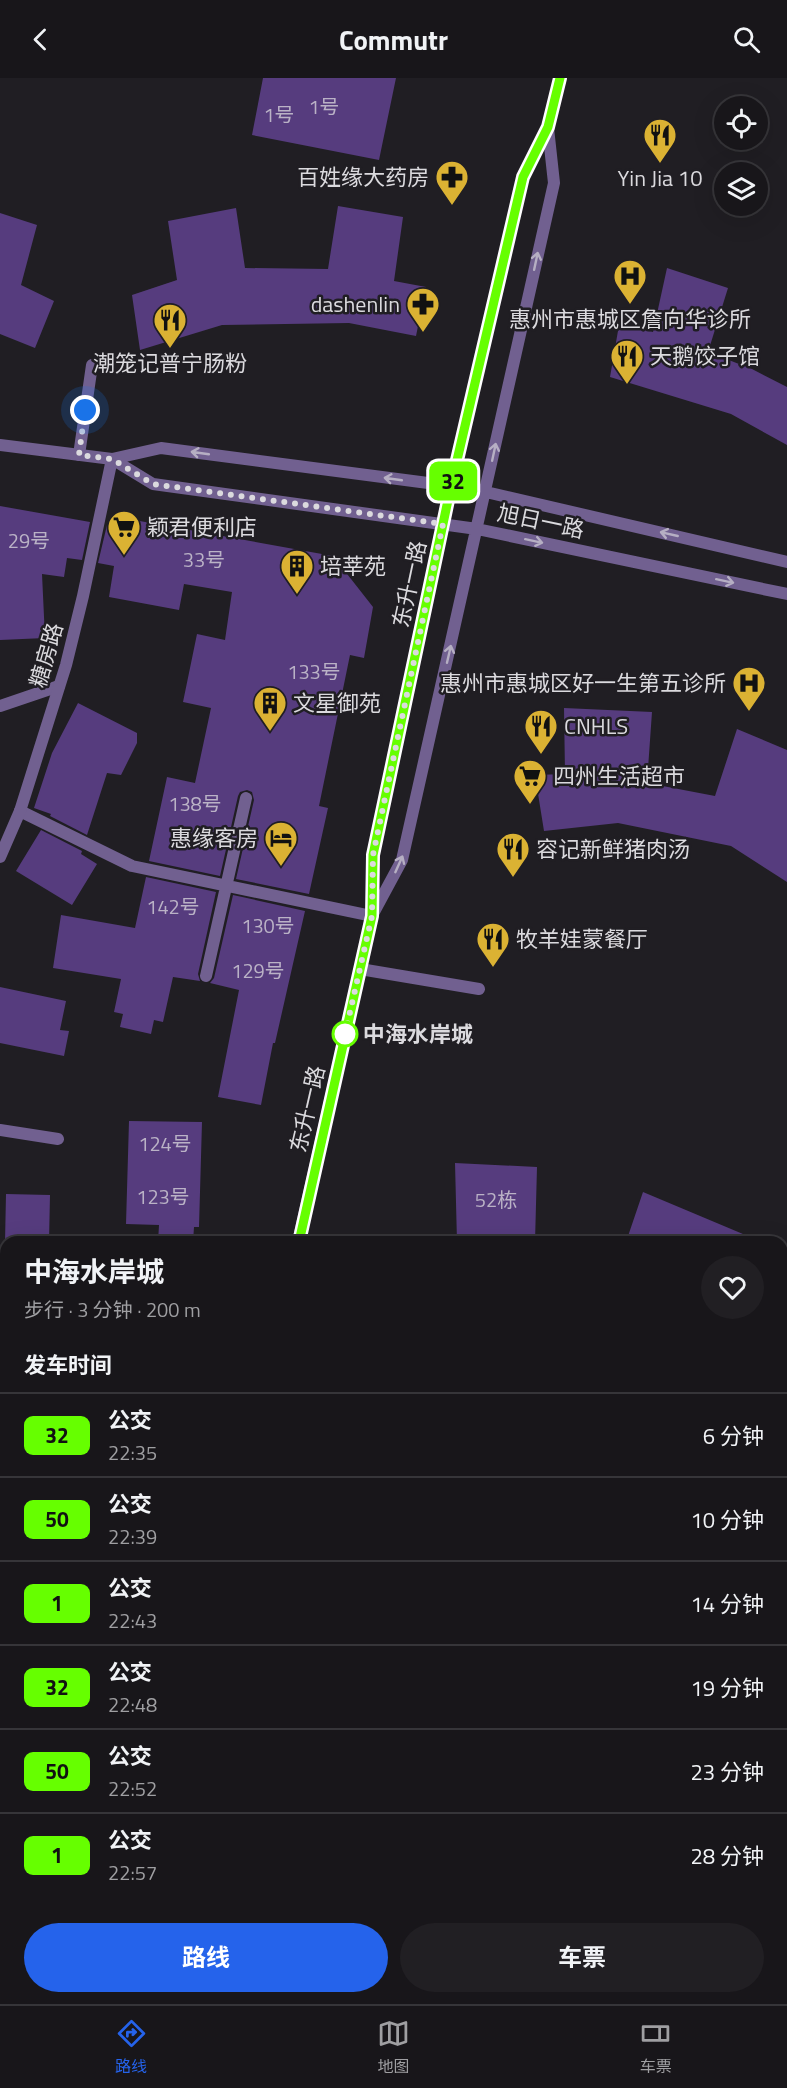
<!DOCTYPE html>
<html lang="zh">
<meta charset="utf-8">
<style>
:root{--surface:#18161a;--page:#211f23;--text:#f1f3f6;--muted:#9f9fa2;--line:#363539;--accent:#2563eb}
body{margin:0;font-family:"Titillium Web","Noto Sans SC",sans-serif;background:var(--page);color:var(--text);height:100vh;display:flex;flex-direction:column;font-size:22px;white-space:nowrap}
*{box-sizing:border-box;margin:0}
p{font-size:20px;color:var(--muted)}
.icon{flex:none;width:33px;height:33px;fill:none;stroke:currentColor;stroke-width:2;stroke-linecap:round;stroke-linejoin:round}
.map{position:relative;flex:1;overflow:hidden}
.side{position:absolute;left:0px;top:1158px;width:788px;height:768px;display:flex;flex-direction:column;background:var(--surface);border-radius:18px 18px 0 0;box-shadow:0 6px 24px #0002,0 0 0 2px var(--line)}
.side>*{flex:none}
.badge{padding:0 12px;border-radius:9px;font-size:21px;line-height:39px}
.fabs{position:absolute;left:714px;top:18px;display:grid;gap:12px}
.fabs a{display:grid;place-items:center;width:54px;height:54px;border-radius:50%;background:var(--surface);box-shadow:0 6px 24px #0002,0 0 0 2px var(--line);font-size:30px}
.you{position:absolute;width:30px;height:30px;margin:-15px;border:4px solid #fff;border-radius:50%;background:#1a73e8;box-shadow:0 0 0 9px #1a73e833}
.map>.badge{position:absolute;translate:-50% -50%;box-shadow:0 0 0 3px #fff}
h2{padding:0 24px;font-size:22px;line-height:54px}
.round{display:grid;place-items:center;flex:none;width:63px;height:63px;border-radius:32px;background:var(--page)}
.summary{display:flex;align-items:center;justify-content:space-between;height:102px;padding:0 24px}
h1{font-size:28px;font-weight:700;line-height:45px}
.primary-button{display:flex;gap:12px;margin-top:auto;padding:12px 24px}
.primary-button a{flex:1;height:69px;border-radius:36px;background:var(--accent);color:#fff;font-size:24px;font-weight:700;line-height:69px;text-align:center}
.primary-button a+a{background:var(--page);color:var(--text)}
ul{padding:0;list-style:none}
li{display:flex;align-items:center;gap:18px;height:84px;padding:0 24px;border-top:2px solid var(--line)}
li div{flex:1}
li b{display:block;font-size:22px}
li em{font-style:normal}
li .badge{min-width:66px;font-weight:700;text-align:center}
header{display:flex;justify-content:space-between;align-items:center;height:78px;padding:0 24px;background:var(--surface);font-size:27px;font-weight:700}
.dock{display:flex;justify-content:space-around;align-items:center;height:84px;border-top:2px solid var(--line);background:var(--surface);font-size:16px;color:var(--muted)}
.dock a{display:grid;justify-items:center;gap:3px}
.dock .current{color:var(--accent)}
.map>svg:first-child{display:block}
</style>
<header><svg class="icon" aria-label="back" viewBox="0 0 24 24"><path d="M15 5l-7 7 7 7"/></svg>Commutr<svg class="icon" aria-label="search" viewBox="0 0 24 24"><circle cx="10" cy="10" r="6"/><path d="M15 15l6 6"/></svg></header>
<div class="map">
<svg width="787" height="1926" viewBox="0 0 787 1926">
<rect width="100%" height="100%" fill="#201e23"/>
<path fill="#563c7e" d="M263,0H396L379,82L252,57Z
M338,128L403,139L394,203L426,209L416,258L349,245L222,247L140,272L132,217L177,202L168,143L236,130L245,190L328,191Z
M0,135L37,147L21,207L54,223L35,270L0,256Z
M667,190L728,210L708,274L752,291L787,309V367L731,336L610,299L619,247L653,254Z
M0,428L90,444L82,482L67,480L64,499L42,496L45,560L0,562Z
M123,440L333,478L373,529L364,580L350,577L319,728L328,730L309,816L236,801L254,722L252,714L247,712L240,714L238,718L220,798L149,783L167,699L195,705L211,630L183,624L197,556L225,562L232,514L184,506L179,532L109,519L114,488L98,485L107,447L122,449Z
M78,625L137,655V665L121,697L107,695L87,757L50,738L51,736L34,730L52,675Z
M564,630L652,634L647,705L715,718L737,651L787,672V804L731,768L618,745L544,753L535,697L565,696Z
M41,752L82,773L81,776L97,786L72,827L16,793Z
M146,799L216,814L198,896L200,903L173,899L163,944L154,942L151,956L120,949L123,936L114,934L121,901L53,890L61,837L135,850Z
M233,817L305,833L275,965H273L261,1027L218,1019L239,912L210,905L214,900Z
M0,909L66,923L60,952L69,953L64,978L0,965Z
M129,1043L202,1044L199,1149H194L193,1164H158L159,1147L126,1146Z
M455,1085L537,1089L535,1164H457Z
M643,1114L762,1164H626Z
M6,1116L50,1117L49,1164H5Z"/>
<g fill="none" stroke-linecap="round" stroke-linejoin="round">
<path stroke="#716090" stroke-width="12" d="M79,377L92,287
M0,628L59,608
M20,733L132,788L372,838
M360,891L479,911
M206,898L246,720
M0,1052L58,1061
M0,1494L6,1495
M187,1920L213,1926"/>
<path stroke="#716090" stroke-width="12" d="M0,367L112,381L161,370L451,408L486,414L787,484
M112,381L153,406L477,451L787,516
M0,779L20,733L66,587L83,518L112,381
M374,834L402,782L554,105L548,50
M298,1164L372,838L373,777L451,408L523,99L548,49L560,0
M104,1926L105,1920
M155,1926L156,1920"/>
</g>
<defs><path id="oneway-shaft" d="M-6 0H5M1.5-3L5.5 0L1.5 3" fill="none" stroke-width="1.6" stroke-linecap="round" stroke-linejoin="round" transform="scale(1.5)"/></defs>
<g stroke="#b6afc3">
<use href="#oneway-shaft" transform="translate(536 183) rotate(-78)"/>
<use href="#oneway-shaft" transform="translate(494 374) rotate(-78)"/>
<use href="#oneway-shaft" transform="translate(200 375) rotate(-172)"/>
<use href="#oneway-shaft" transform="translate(393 401) rotate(-172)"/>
<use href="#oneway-shaft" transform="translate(669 456) rotate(-167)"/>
<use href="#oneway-shaft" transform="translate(534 463) rotate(12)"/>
<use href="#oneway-shaft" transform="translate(725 503) rotate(12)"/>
<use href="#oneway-shaft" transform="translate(449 576) rotate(-77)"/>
<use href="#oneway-shaft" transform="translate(399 786) rotate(-66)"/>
</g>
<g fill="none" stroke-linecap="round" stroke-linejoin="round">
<defs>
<path id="line" d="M299,1164L372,838L373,777L451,408L523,99L548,49L560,0"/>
</defs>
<use href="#line" stroke="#fff" stroke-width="14"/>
<use href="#line" stroke="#6f0" stroke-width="9"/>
<path stroke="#dbdade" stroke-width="6" stroke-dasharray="0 10.8" d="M85,332L79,377L112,381L153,406L443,446L373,777L372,838L345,956"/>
</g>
<defs>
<symbol id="restaurant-pin" viewBox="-11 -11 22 30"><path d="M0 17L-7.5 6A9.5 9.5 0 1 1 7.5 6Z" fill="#dbb233" stroke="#201e23"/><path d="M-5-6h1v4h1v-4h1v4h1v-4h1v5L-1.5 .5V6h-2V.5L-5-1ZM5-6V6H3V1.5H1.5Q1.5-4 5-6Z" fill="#111"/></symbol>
<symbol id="pharmacy-pin" viewBox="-11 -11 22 30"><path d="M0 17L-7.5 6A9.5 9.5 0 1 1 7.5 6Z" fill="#dbb233" stroke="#201e23"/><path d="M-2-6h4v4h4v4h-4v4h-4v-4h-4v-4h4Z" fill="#111"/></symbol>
<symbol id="hospital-pin" viewBox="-11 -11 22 30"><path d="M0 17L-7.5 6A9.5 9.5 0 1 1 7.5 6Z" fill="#dbb233" stroke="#201e23"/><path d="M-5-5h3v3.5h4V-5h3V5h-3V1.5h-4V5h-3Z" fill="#111"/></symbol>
<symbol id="supermarket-pin" viewBox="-11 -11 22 30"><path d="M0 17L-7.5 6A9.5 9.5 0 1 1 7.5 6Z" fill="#dbb233" stroke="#201e23"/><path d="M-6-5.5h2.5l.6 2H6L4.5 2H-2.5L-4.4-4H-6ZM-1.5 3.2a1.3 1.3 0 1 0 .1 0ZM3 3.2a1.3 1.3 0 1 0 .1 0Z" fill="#111"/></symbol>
<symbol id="building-pin" viewBox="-11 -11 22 30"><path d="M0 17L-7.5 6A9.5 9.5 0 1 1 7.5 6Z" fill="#dbb233" stroke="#201e23"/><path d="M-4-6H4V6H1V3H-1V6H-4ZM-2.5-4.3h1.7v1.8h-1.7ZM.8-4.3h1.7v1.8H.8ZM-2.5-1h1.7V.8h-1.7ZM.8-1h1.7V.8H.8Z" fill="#111"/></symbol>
<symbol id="hotel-pin" viewBox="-11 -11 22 30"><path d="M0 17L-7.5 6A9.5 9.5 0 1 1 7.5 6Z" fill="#dbb233" stroke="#201e23"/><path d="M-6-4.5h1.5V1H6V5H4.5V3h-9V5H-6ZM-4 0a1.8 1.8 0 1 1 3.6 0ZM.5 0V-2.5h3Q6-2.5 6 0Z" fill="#111"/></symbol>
</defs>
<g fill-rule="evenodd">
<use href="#restaurant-pin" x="641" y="38" width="38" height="52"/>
<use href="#pharmacy-pin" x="433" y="80" width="38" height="52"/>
<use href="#hospital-pin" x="611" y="179" width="38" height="52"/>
<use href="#pharmacy-pin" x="404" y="207" width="38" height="52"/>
<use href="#restaurant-pin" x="151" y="223" width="38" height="52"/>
<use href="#restaurant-pin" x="608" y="259" width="38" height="52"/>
<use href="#supermarket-pin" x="105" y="430" width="38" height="52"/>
<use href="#building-pin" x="278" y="469" width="38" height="52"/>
<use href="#hospital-pin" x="730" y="586" width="38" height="52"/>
<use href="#building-pin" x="251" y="606" width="38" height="52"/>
<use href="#restaurant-pin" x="522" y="629" width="38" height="52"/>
<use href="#supermarket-pin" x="511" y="679" width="38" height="52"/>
<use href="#hotel-pin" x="262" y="741" width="38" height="52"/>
<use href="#restaurant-pin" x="494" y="752" width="38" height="52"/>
<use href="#restaurant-pin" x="474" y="842" width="38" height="52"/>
</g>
<circle fill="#fff" stroke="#6f0" stroke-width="3" cx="345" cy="956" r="12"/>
<g text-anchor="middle" stroke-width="5" stroke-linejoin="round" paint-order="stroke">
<g font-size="20" fill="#bab2c6">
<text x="324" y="36">1号</text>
<text x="279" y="44">1号</text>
<text x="29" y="470">29号</text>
<text x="204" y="489">33号</text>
<text x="314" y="601">133号</text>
<text x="195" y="733">138号</text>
<text x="173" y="836">142号</text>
<text x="268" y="855">130号</text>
<text x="258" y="900">129号</text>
<text x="165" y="1073">124号</text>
<text x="163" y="1126">123号</text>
<text x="496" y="1129">52栋</text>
</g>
<g font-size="22" fill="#dbdade" stroke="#201e23" text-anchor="start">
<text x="429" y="107" text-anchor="end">百姓缘大药房</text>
<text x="660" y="108" text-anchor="middle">Yin Jia 10</text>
<text x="400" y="234" text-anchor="end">dashenlin</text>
<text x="630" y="249" text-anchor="middle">惠州市惠城区詹向华诊所</text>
<text x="650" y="286">天鹅饺子馆</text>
<text x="170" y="293" text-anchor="middle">潮笼记普宁肠粉</text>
<text x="147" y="457">颖君便利店</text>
<text x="320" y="496">培莘苑</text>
<text x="726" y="613" text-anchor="end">惠州市惠城区好一生第五诊所</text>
<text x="293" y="633">文星御苑</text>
<text x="564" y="656">CNHLS</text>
<text x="553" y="706">四州生活超市</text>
<text x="258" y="768" text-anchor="end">惠缘客房</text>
<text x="536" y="779">容记新鲜猪肉汤</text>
<text x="516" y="869">牧羊娃蒙餐厅</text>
</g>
<g font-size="22" fill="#dbdade" stroke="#201e23">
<text transform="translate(541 443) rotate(12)" y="8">旭日一路</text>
<text transform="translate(409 506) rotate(-78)" y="8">东升一路</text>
<text transform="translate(46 577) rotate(-74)" y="8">糖房路</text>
<text transform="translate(307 1031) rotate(-77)" y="8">东升一路</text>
</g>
<g font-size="22" font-weight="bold" fill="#dbdade" stroke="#201e23" text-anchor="start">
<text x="363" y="964">中海水岸城</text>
</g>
</g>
</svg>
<div class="fabs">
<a><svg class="icon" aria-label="locate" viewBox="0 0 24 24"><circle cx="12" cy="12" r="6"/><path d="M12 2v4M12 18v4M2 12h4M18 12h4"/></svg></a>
<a><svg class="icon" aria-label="layers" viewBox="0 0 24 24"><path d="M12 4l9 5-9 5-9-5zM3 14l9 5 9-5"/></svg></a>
</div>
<div class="you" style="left:85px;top:332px"></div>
<b class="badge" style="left:453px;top:403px;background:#6f0;color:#111">32</b>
<section class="side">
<div class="summary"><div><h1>中海水岸城</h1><p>步行 · 3 分钟 · 200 m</p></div><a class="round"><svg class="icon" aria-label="heart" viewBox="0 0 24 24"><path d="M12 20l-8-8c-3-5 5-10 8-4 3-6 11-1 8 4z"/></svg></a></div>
<h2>发车时间</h2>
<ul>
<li><span class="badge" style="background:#6f0;color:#111">32</span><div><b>公交</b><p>22:35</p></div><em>6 分钟</em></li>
<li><span class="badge" style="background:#6f0;color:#111">50</span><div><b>公交</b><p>22:39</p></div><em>10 分钟</em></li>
<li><span class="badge" style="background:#6f0;color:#111">1</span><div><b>公交</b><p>22:43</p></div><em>14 分钟</em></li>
<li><span class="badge" style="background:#6f0;color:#111">32</span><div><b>公交</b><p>22:48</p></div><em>19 分钟</em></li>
<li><span class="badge" style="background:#6f0;color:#111">50</span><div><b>公交</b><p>22:52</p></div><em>23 分钟</em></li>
<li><span class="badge" style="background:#6f0;color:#111">1</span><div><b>公交</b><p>22:57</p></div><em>28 分钟</em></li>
</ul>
<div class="primary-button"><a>路线</a><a>车票</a></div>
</section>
</div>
<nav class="dock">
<a class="current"><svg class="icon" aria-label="directions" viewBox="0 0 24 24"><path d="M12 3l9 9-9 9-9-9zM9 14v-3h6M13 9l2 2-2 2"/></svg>路线</a>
<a><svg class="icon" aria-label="map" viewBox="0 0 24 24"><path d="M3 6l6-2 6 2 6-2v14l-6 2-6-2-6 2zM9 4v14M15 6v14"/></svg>地图</a>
<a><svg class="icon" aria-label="tickets" viewBox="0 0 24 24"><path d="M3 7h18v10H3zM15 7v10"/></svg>车票</a>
</nav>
